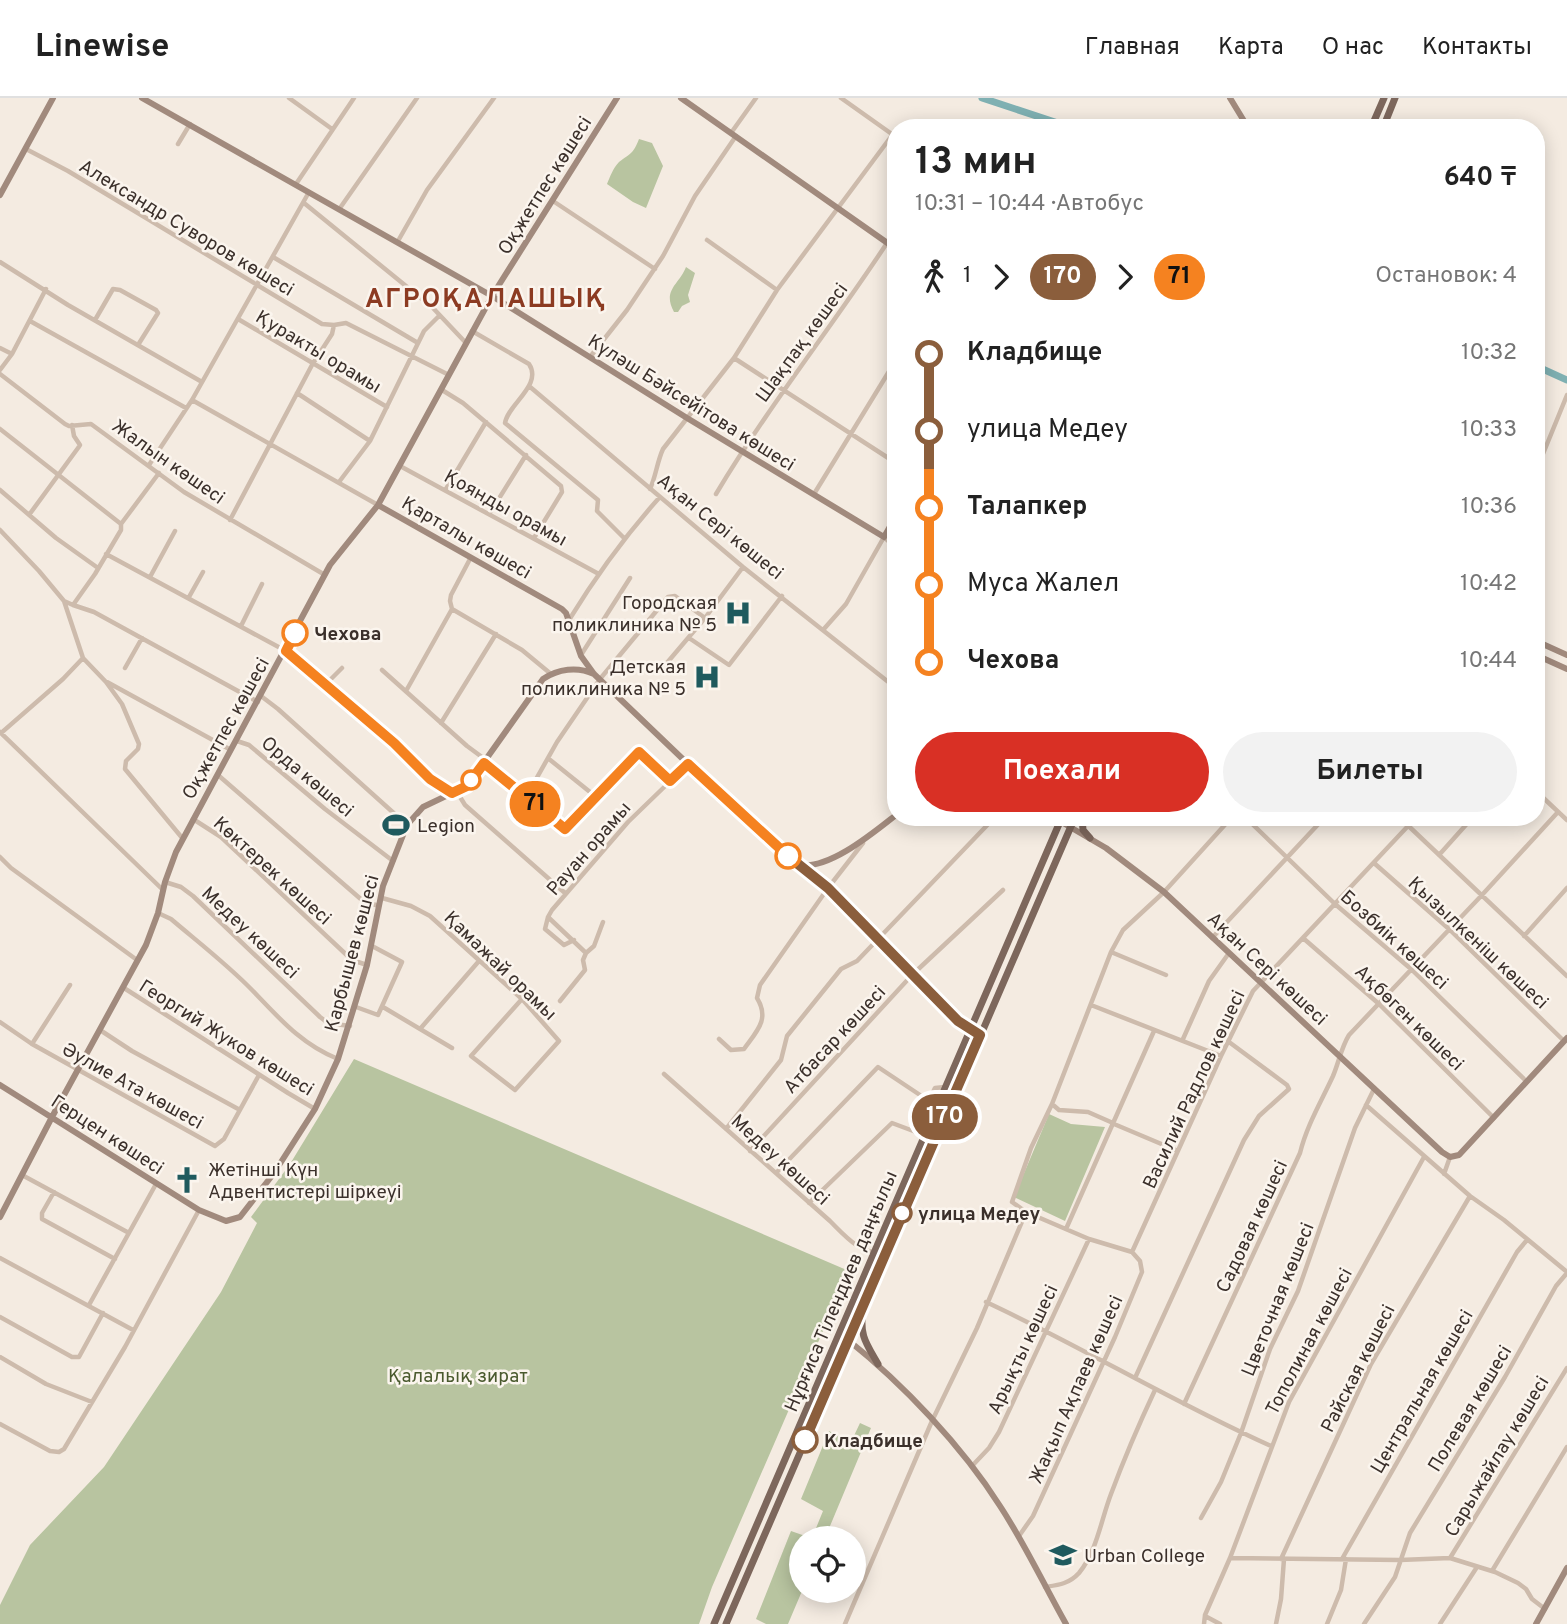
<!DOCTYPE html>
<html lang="ru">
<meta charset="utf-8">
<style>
:root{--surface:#fff;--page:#f2f2f2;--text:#222;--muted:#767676;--line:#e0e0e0;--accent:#d93025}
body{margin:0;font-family:Overpass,sans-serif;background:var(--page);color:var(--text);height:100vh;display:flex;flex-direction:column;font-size:26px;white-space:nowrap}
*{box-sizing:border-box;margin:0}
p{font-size:23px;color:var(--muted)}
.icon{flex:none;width:38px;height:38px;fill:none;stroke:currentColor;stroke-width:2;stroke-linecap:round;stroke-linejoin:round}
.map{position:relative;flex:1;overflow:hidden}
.sheet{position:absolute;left:887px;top:21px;width:658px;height:707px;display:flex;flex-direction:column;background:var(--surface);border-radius:28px;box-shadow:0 4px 18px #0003}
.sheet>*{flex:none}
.badge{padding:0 14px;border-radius:23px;font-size:24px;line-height:46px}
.controls{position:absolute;left:789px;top:1428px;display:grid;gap:14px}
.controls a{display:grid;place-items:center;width:77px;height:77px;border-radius:50%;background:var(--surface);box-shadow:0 4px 18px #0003;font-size:35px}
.map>.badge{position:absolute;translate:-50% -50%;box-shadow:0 0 0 4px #fff}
.legs{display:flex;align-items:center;gap:10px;height:77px;padding:0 28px;font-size:23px}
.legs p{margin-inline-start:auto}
.headline{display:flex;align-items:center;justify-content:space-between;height:119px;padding:0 28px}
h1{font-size:38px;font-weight:700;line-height:52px}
.cta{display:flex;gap:14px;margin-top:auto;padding:14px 28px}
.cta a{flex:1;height:80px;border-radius:42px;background:var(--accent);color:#fff;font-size:28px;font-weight:700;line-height:80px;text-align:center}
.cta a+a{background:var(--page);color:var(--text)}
ul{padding:0 28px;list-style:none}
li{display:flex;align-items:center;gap:24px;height:77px;font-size:26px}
li i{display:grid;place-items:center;width:10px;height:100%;margin:0 9px;background:currentColor}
li i::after{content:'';width:18px;height:18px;margin:-9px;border:5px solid;border-radius:50%;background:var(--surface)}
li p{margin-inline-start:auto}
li:first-child i{background:linear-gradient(#0000 50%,currentColor 0)}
li:last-child i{background:linear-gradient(currentColor 50%,#0000 0)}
header{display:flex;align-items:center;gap:42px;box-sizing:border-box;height:98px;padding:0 35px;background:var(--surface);border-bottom:2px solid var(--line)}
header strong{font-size:33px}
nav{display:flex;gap:38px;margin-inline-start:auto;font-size:24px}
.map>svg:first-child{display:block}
</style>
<header>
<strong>Linewise</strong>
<nav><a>Главная</a><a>Карта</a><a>О нас</a><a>Контакты</a></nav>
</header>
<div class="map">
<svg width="1567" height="1526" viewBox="0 0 1567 1526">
<rect width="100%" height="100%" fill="#f4ebe1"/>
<path fill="#b8c4a0" d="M639,41L652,45L663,68L646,110L633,104L607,86C610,79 613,70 619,64C631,55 633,56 639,41Z
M686,169L695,175L688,197L690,204L682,208L678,214H674C662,192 679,187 686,169Z
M354,961L849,1173L712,1489L699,1526H0V1507L30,1447L104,1369L221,1194L257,1125L251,1119L290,1066Z
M1049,1016L1071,1026L1105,1029L1065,1123L1014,1099Z
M860,1325L871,1330L825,1440H812L823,1413L801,1401L829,1333L851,1344Z
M791,1433L811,1440H802V1493L788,1526H766L756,1521Z"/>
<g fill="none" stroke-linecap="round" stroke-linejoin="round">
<path stroke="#7fb0b2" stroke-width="7" d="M982,0L1073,30
M1536,268L1567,282"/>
<path stroke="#cdbbac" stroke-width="4.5" d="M289,0L332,31
M841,0L896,39
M1034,30L1041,26L1054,30
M731,35L756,0
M178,46L190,26
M26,51L68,73L322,226L334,227
M296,86L354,0
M553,103L655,171
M304,105L433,210L466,245
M340,110L417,0
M707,142L777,192
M398,143L427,92L494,0
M273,159L418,245
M0,164L68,207L202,284
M238,221L387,309
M95,222L113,191L120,192L156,212L158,215L138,247
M30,223L186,310
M472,233L529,266C543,287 508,306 505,325L598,402L597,413L624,440
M0,250L12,256
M590,259L627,212L663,158L695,98L736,38
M734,260L896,365
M0,272L12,256L46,191
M0,276L65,326L69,328L91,326L184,394L325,477
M529,288L743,469L896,590
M442,292L463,305L561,388L562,394L534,440
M297,295L370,343
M192,302L378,407
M0,331L121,426
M149,367L192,302L309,94
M400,368L597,475
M1536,373L1567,297
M339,384L370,343L424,233L439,218
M446,391L486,324
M650,391C656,378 657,364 663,351L734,260L777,192L893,36
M0,392L56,440L98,470
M716,396C768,309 831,230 887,145
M814,396L896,262
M490,415L526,357
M29,417L78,350L80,347L74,338L72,327
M230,422L312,267L332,236L334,227L346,225L449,277
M0,432L39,473L64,503L83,560L106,584L122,606L139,646L138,651L126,663L125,671L183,741
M106,456L286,553L394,645L430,681L451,695
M150,479L175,433
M189,499L203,474
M64,503L73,507L95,476L121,432V426L159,375
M73,507L94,514L258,604
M452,511L522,552L551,576
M569,522C596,478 625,438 659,400
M241,528L262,486
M823,532L846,506L884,439L896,450
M689,540L729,567L782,498
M581,557L630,480
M666,566L705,520L743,469
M125,570L142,540
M382,572L467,648L486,662
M107,584L231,652
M326,586L342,570
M406,593L452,511L450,503L451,497L470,461
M261,598L278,611L407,727
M441,625L496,536
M0,634L163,792
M1,635L63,581L83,560
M237,643L249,647L325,711L393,763
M549,661L595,698
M484,665L565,731L637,655L642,656L670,683
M218,677L363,803L379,808
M1536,693L1567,722
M457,694L465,707L565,795
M526,699L557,644L600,581L668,499L675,498L705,520
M1245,719L1335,806L1411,871L1526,983
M1399,719L1567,878
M193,721L221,739L352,862L367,867
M1439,757L1473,719
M0,759L11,770L137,862
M1374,765L1449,831L1564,943
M165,784L181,789L193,798L320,919L328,925L350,928
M382,800L411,808L430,818L522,901L559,943L515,992L471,958L522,901
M158,815L171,821C198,844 228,867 253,893C279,920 302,947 338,961
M548,819L545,831L564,847L574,842
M1524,838L1567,790
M1212,840L1325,719
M1303,840L1379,906L1494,1020
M1111,854L1166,877
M586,855L594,848L603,824
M124,890L288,995L315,1011
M560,903L585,872L583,862L586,855L548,819L552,812L628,724L688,666
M1091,907L1221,958
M356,909L378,917L402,864L372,848
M383,909L452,950
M0,924L32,946L215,1048L224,1041L259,977
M420,931L479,863
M100,932L132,953L240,1012
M719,941L731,952L744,951C757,933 770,921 757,900L760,887L828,790L863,745
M1183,941L1209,883L1229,855
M32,946L70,887
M664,976L830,1123C847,1140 859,1155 885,1156
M1366,1007L1470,1098L1504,1122L1567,1174
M1113,1025L1088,1014L1059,1012L1052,1006L1111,854L1123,832L1164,794L1232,719
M1114,1026L1178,1053
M726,1031L781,962L787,938L841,871L857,863L995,719
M750,1053L912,877L1003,792
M776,1075L878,969L929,1003L935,990L945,989
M1444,1076L1450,1059
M22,1077L129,1135
M54,1094L42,1115V1121L115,1161
M809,1105L892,1025L916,1034L929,1003
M1066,1131L1154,933
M1132,1154L1221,958L1253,893L1408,728
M0,1160L133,1232
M986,1204C1083,1249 1174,1305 1271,1348
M89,1207L156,1086
M0,1219L72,1259H79L103,1215
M0,1259L46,1286L92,1304
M1135,1280L1244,1042L1259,1018L1289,991L1287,987L1229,944
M1184,1306L1300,1055C1307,1027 1321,1004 1333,978C1339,964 1341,950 1349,937L1482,797L1558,714
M0,1326L50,1353L59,1354L64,1351L125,1249L199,1112
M972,1368L989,1350L999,1334L1089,1141
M1201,1420L1221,1384L1241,1335L1270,1251L1298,1193L1355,1030L1374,991
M1019,1438L1033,1418L1115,1239L1142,1174L1140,1163L1132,1154L1089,1141L1026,1114L1012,1104L1031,1050L1052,1006
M1230,1460L1400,1462L1450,1460L1495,1474L1518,1485L1526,1491L1532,1501L1545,1511
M1450,1460L1567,1270
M1281,1461L1371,1266L1470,1098
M1342,1461L1517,1154L1527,1142
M1492,1473L1567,1349
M1045,1489C1058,1487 1069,1486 1079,1475C1097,1453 1101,1422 1111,1396C1124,1361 1139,1326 1155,1292
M1205,1518L1220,1526
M845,1526L932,1323L977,1230L1026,1114
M1204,1526L1205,1517L1230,1460L1289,1304L1424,1059
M1276,1526L1281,1501L1284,1461
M1327,1526L1341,1492L1346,1461
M1364,1526L1395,1479L1410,1435L1505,1279L1556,1188L1567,1175
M1440,1526L1477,1469"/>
<path stroke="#a18a7d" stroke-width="6" d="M142,0L492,198L687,320L884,439L896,418
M681,0L896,151
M1230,0L1244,23L1251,30
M0,97L53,0
M378,407L562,511L566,515L581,558L594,576L688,666L799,767C829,772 873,735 896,717
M1536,543L1567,557
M1536,557L1567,571
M1053,719L1106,750L1164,794L1442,1054L1450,1059L1459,1057L1567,940
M801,768L878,839L958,923L980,937
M0,987L199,1112L226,1123L240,1119L274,1075L315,1011L338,961L367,867L383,788L407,727L423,709L467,688L543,581C558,571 577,568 594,576
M0,1119L52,1019L146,847L158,815L165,784L176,754L330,467L378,407L492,198L617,0
M848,1242C903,1286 962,1348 1000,1408C1025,1446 1044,1487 1066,1526
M1536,1526L1567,1470"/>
<path stroke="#7d675c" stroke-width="7" d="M1371,30L1384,0
M1383,30L1395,0
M1082,719L1083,732L1090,740
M863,1212C859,1237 866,1245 878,1266
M714,1526L1062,719
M726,1526L1075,719"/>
</g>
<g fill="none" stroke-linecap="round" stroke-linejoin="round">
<defs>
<path id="line-1" d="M788,758L828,790L958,923L980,937L805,1342"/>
<path id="line-2" d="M295,535L286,553L394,645L430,681L452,695L467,688L484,665L565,731L639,654L670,683L688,666L788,758"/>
</defs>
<use href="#line-1" stroke="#fff" stroke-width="16"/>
<use href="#line-2" stroke="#fff" stroke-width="16"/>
<use href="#line-1" stroke="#8b5e3c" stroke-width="10"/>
<use href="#line-2" stroke="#f58220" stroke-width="10"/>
</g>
<defs>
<symbol id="hospital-bare" viewBox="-9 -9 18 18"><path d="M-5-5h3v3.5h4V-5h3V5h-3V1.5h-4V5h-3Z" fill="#1f5a5e" stroke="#fbf5ee" stroke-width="2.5" paint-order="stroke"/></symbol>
<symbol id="stadium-bare" viewBox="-9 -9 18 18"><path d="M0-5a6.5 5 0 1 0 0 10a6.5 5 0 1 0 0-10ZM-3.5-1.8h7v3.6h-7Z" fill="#1f5a5e" stroke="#fbf5ee" stroke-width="2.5" paint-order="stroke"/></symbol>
<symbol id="church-bare" viewBox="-9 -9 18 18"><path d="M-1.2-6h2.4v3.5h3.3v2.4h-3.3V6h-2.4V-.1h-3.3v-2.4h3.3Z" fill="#1f5a5e" stroke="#fbf5ee" stroke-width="2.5" paint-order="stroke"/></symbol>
<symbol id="university-bare" viewBox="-9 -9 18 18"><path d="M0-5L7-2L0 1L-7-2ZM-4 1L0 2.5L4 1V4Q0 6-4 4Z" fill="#1f5a5e" stroke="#fbf5ee" stroke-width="2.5" paint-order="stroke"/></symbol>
</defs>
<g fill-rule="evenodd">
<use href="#hospital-bare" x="719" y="496" width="38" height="38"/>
<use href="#hospital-bare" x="688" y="560" width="38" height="38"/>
<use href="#stadium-bare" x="377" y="708" width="38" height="38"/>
<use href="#church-bare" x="168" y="1063" width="38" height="38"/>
<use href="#university-bare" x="1044" y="1438" width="38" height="38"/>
</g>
<g fill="#fff" stroke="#f58220" stroke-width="3.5">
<circle cx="295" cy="535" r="12"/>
<circle cx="471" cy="682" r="9"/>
<circle cx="788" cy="758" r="12"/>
</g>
<g fill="#fff" stroke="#8b5e3c" stroke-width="3.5">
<circle cx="902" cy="1115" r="9"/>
<circle cx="805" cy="1342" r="12"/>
</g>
<g text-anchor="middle" stroke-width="5" stroke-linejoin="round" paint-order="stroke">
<g font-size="19" fill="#3b302b" stroke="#fbf5ee">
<text transform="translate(544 87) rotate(-58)" y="7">Оқжетпес көшесі</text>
<text transform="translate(187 129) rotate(31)" y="7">Александр Суворов көшесі</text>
<text transform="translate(801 244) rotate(-54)" y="7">Шақпақ көшесі</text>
<text transform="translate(319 253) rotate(31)" y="7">Қуракты орамы</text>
<text transform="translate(692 304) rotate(32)" y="7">Күләш Бәйсейітова көшесі</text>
<text transform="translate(169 363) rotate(35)" y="7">Жалын көшесі</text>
<text transform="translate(506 409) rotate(29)" y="7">Қоянды орамы</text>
<text transform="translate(721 428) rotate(39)" y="7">Ақан Сері көшесі</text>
<text transform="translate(467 439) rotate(30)" y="7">Қарталы көшесі</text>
<text transform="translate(225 630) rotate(-61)" y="7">Оқжетпес көшесі</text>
<text transform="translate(308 678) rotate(40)" y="7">Орда көшесі</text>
<text transform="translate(588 750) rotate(-49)" y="7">Рауан орамы</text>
<text transform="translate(273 772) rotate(42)" y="7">Көктерек көшесі</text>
<text transform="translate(251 834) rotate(43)" y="7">Медеу көшесі</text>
<text transform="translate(1395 841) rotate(42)" y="7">Бозбиік көшесі</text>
<text transform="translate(1479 844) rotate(43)" y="7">Қызылкеніш көшесі</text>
<text transform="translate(351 855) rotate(-75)" y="7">Карбышев көшесі</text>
<text transform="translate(501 867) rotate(44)" y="7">Қамажай орамы</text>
<text transform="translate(1268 870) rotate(43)" y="7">Ақан Сері көшесі</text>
<text transform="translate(1410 919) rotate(44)" y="7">Ақбөген көшесі</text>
<text transform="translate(227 939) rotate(32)" y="7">Георгий Жуков көшесі</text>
<text transform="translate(834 941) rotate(-47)" y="7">Атбасар көшесі</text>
<text transform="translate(133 987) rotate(29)" y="7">Әулие Ата көшесі</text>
<text transform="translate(1193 991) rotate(-65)" y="7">Василий Радлов көшесі</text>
<text transform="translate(108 1036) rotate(33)" y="7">Герцен көшесі</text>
<text transform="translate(781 1061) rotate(42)" y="7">Медеу көшесі</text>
<text transform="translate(1251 1128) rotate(-65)" y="7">Садовая көшесі</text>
<text transform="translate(840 1193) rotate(-67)" y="7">Нұрғиса Тілендиев даңғылы</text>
<text transform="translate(1277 1201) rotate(-68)" y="7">Цветочная көшесі</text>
<text transform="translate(1308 1243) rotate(-62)" y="7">Тополиная көшесі</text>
<text transform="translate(1022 1251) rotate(-65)" y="7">Арықты көшесі</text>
<text transform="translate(1357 1270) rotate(-63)" y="7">Райская көшесі</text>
<text transform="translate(1075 1291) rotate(-66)" y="7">Жақып Ақпаев көшесі</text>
<text transform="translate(1421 1293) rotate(-60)" y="7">Центральная көшесі</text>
<text transform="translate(1469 1310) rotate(-59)" y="7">Полевая көшесі</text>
<text transform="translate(1496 1358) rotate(-59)" y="7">Сарыжайлау көшесі</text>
</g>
<g font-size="19" fill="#3b302b" stroke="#fbf5ee" text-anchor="start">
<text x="717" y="511" text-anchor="end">Городская<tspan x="717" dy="22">поликлиника № 5</tspan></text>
<text x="686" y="575" text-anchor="end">Детская<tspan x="686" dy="22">поликлиника № 5</tspan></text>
<text x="417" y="734">Legion</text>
<text x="208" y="1078">Жетінші Күн<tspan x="208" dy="22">Адвентистері шіркеуі</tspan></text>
<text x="1084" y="1464">Urban College</text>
</g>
<g font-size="19" font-weight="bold" fill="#3b302b" stroke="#fbf5ee" text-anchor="start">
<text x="314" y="542">Чехова</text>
<text x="918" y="1122">улица Медеу</text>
<text x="824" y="1349">Кладбище</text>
</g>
<g font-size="19" fill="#4a5a2e" stroke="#fbf5ee">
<text x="458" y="1284">Қалалық зират</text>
</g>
<g font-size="26" font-weight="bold" letter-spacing="2" fill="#8c3b22" stroke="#fbf5ee">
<text x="486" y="209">АГРОҚАЛАШЫҚ</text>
</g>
</g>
</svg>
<div class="controls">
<a><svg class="icon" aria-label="locate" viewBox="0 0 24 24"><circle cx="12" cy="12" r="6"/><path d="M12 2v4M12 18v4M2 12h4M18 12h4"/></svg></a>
</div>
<b class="badge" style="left:945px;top:1019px;background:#8b5e3c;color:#fff">170</b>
<b class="badge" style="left:535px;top:706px;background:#f58220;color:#111">71</b>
<section class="sheet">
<div class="headline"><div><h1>13 мин</h1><p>10:31 – 10:44 · Автобус</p></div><b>640 ₸</b></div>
<div class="legs"><svg class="icon" aria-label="walk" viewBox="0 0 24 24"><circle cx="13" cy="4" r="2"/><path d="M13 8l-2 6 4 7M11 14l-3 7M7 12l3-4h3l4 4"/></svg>1<svg class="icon" aria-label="forward" viewBox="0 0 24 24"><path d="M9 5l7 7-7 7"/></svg><b class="badge" style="background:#8b5e3c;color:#fff">170</b><svg class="icon" aria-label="forward" viewBox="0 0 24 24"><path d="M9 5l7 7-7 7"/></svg><b class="badge" style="background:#f58220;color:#111">71</b><p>Остановок: 4</p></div>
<ul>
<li><i style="color:#8b5e3c"></i><b>Кладбище</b><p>10:32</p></li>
<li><i style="color:#8b5e3c"></i><span>улица Медеу</span><p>10:33</p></li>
<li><i style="color:#f58220"></i><b>Талапкер</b><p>10:36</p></li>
<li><i style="color:#f58220"></i><span>Муса Жалел</span><p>10:42</p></li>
<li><i style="color:#f58220"></i><b>Чехова</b><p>10:44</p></li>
</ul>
<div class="cta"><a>Поехали</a><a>Билеты</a></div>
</section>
</div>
